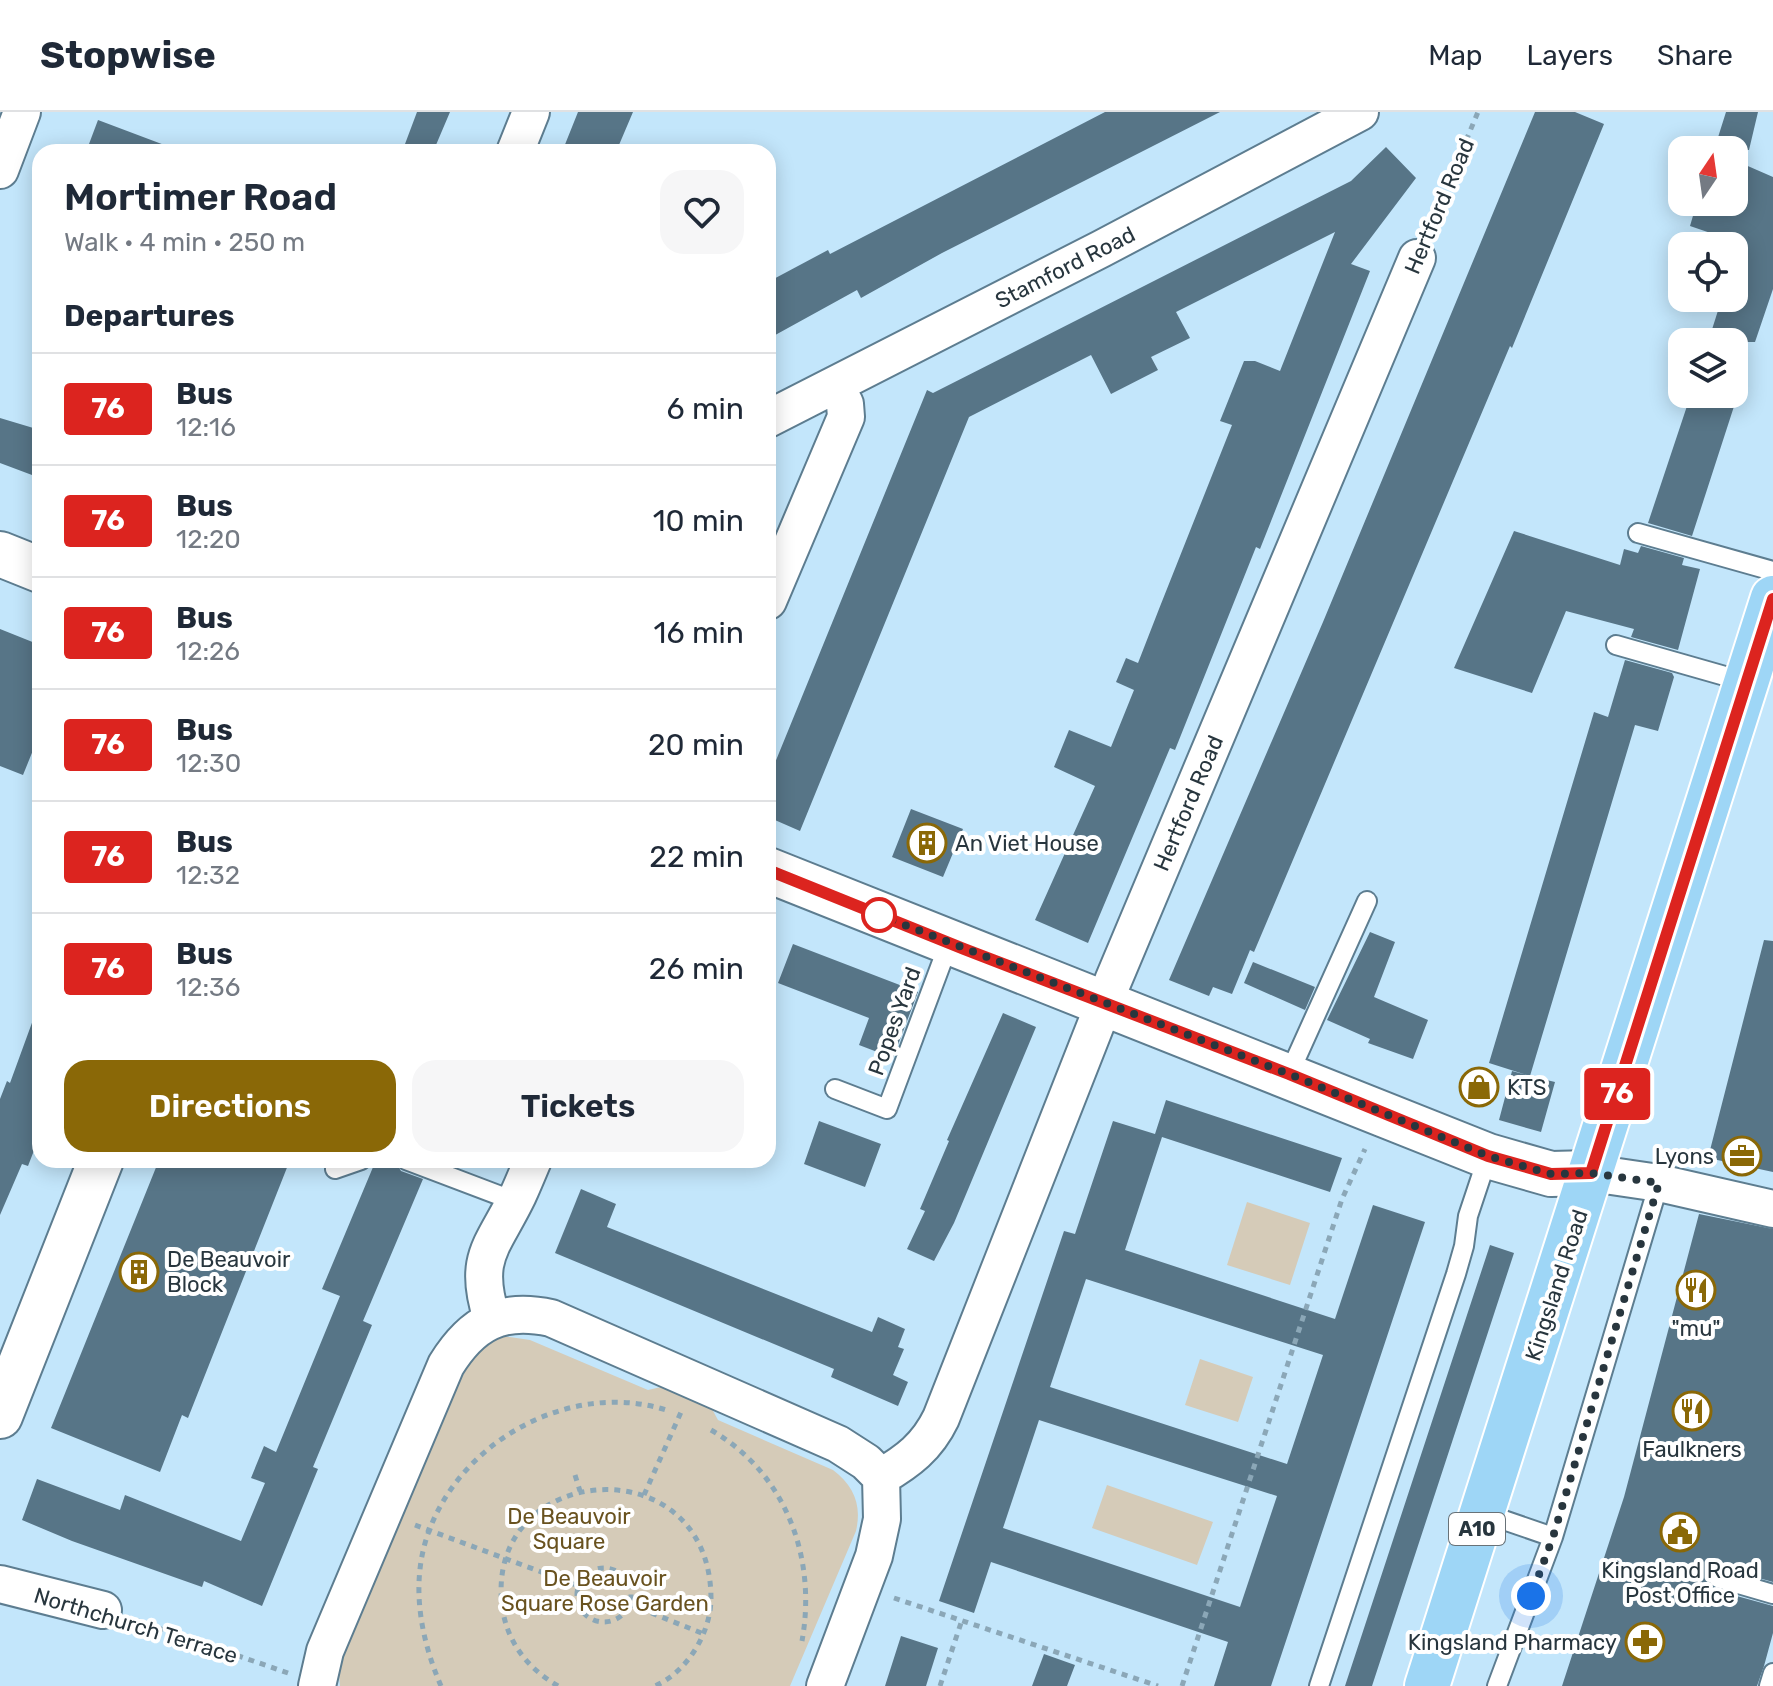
<!DOCTYPE html>
<meta charset="utf-8">
<style>
:root{--surface:#fff;--page:#f6f6f7;--text:#1f2937;--muted:#747a83;--line:#e0e1e3;--accent:#8a6807}
body{margin:0;font-family:Rubik,sans-serif;background:var(--page);color:var(--text);height:100vh;display:flex;flex-direction:column;font-size:30px;white-space:nowrap}
*{box-sizing:border-box;margin:0}
p{font-size:26px;color:var(--muted)}
.icon{flex:none;width:44px;height:44px;fill:none;stroke:currentColor;stroke-width:2;stroke-linecap:round;stroke-linejoin:round}
.map{position:relative;flex:1;overflow:hidden}
.panel{position:absolute;left:32px;top:32px;width:744px;height:1024px;display:flex;flex-direction:column;background:var(--surface);border-radius:24px;box-shadow:0 4px 20px #0003}
.panel>*{flex:none}
.badge{padding:0 16px;border-radius:6px;font-size:28px;line-height:52px}
.needle{width:52px;rotate:13deg}
.controls{position:absolute;left:1668px;top:24px;display:grid;gap:16px}
.controls a{display:grid;place-items:center;width:80px;height:80px;border-radius:16px;background:var(--surface);box-shadow:0 4px 20px #0003;font-size:40px}
.you{position:absolute;width:40px;height:40px;margin:-20px;border:6px solid #fff;border-radius:50%;background:#1a73e8;box-shadow:0 0 0 12px #1a73e833}
.map>.badge{position:absolute;translate:-50% -50%;box-shadow:0 0 0 4px #fff}
h2{padding:0 32px;font-size:30px;line-height:72px}
.round{display:grid;place-items:center;flex:none;width:84px;height:84px;border-radius:24px;background:var(--page)}
.overview{display:flex;align-items:center;justify-content:space-between;height:136px;padding:0 32px}
h1{font-size:38px;font-weight:600;line-height:60px}
.primary-button{display:flex;gap:16px;margin-top:auto;padding:16px 32px}
.primary-button a{flex:1;height:92px;border-radius:24px;background:var(--accent);color:#fff;font-size:32px;font-weight:600;line-height:92px;text-align:center}
.primary-button a+a{background:var(--page);color:var(--text)}
ul{padding:0;list-style:none}
li{display:flex;align-items:center;gap:24px;height:112px;padding:0 32px;border-top:2px solid var(--line)}
li div{flex:1}
li b{display:block;font-size:30px}
li em{font-style:normal}
li .badge{min-width:88px;font-weight:700;text-align:center}
header{display:flex;align-items:center;gap:48px;box-sizing:border-box;height:112px;padding:0 40px;background:var(--surface);border-bottom:2px solid var(--line)}
header strong{font-size:38px}
nav{display:flex;gap:44px;margin-inline-start:auto;font-size:28px}
.map>svg:first-child{display:block}
</style>
<header>
<strong>Stopwise</strong>
<nav><a>Map</a><a>Layers</a><a>Share</a></nav>
</header>
<div class="map">
<svg width="1773" height="1574" viewBox="0 0 1773 1574">
<rect width="100%" height="100%" fill="#c3e6fb"/>
<path fill="#d5cbb8" d="M1247,1090L1310,1111L1290,1173L1227,1153Z
M502,1224L530,1228L648,1278L661,1275L712,1297L718,1308L833,1358C854,1374 862,1393 856,1419L790,1574H340L339,1562L342,1547L468,1249L484,1230Z
M1200,1247L1253,1265L1238,1310L1185,1293Z
M1107,1373L1213,1410L1197,1453L1092,1416Z"/>
<path fill="#577587" fill-rule="evenodd" d="M417,0H450L433,40H402Z
M578,0H633L616,40H562Z
M1105,0H1220L942,141L861,186L857,178L768,227V170L828,138L830,142Z
M1535,0H1575L1604,12L1512,236L1510,234L1254,840L1250,838L1232,882L1213,875L1209,884L1169,868L1323,510Z
M1726,0H1758L1749,38H1714Z
M98,8L175,37V40H86Z
M1386,35L1416,66L1351,152L1370,159L1260,437L1256,435L1175,638L1170,636L1088,831L1035,808L1095,674L1054,655L1069,618L1111,635L1134,578L1116,570L1126,546L1138,551L1159,497L1232,313L1220,309L1244,249H1255L1280,259L1335,120L1176,200L1190,226L1151,245L1158,258L1111,282L1091,243L969,305L800,719L768,705V668L927,278L933,281L1351,69Z
M1734,48L1773,65V177L1755,230H1708L1722,186H1734V129L1690,114L1697,90H1734Z
M1691,282H1738L1692,424L1648,411Z
M0,306L40,318V366L0,351Z
M1514,419L1620,453L1624,437L1638,441L1641,434L1684,446L1682,453L1700,457L1678,538L1631,525L1634,517L1566,499L1532,581L1454,556Z
M0,517L40,533V621L23,663L0,654Z
M1625,548L1672,561L1674,565L1658,619L1635,613L1530,964L1555,970L1541,1020L1499,1008L1512,959L1527,963L1489,951L1594,600L1608,605Z
M911,697L963,717L943,765L892,745Z
M1370,820L1395,830L1374,885L1428,908L1413,947L1368,931L1370,927L1327,908Z
M1764,828L1773,829V1060L1708,1046Z
M793,832L918,880L893,946L859,933L869,906L778,871Z
M1253,850L1315,875L1305,898L1244,871Z
M37,897L40,898V1023L28,1054L22,1052L0,1103V987L7,969L10,971Z
M1003,901L1036,915L954,1111L934,1149L907,1137L925,1099L920,1097L949,1029L947,1028Z
M1166,988L1342,1046L1330,1080L1162,1025L1125,1138L1335,1207L1373,1093L1425,1110L1271,1574H1214L1228,1530L991,1450L974,1501L939,1489L1064,1119L1075,1122L1113,1009L1155,1022ZM1086,1167L1323,1243L1287,1352L1050,1275ZM1039,1308L1277,1384L1240,1495L1003,1416Z
M819,1009L881,1032L865,1075L804,1052Z
M159,1048H290L188,1306L182,1303L160,1360L51,1316Z
M376,1048H394L401,1059L423,1067L363,1209L372,1213L313,1355L318,1357L262,1494L204,1469L202,1475L72,1429L22,1408L37,1367L120,1398L125,1383L241,1429L265,1371L251,1366L264,1334L276,1340L340,1184L322,1177Z
M581,1077L616,1092L607,1115L872,1220L878,1205L905,1217L898,1235L904,1237L893,1263L908,1270L898,1294L831,1265L834,1257L555,1141Z
M1699,1102L1773,1117V1470L1716,1454L1709,1458L1706,1468L1715,1478L1773,1494V1521L1764,1554L1757,1574H1562L1624,1385Z
M1490,1133L1514,1141L1372,1574H1345Z
M901,1524L938,1536L926,1574H885Z
M1044,1542L1075,1553L1067,1574H1032Z"/>
<g fill="none" stroke-linecap="round" stroke-linejoin="round">
<defs>
<path id="service" d="M1638,421L1773,459
M1616,533L1746,570
M1289,962L1367,789
M835,977L887,997L949,831
M406,1048L514,1089
M335,1057L361,1048
M1483,1401L1553,1425
M1718,1466L1773,1482
M1319,1574L1456,1162L1464,1134L1468,1104L1488,1044
M1497,1574L1553,1425L1659,1071
M1769,1574L1773,1561"/>
<path id="minor" d="M515,40L531,0
M0,58L22,0
M768,307L1101,137L1360,0
M768,489L846,305L845,292L835,273
M1591,1061L1659,1071L1773,1097
M492,1207C472,1145 493,1135 518,1083C523,1072 528,1060 533,1048
M881,1365C908,1349 927,1335 941,1306L1113,869L1417,146
M0,1472L103,1498
M317,1574L325,1539L446,1253C472,1211 501,1195 551,1206L838,1332L866,1350L881,1365L882,1407L874,1444L825,1574"/>
<path id="tertiary" d="M0,442L40,458
M768,758L1488,1044L1551,1062L1591,1061
M0,1304L101,1048"/>
<path id="trunk" d="M1427,1574L1773,486"/>
</defs>
<use href="#service" stroke="#5d7d90" stroke-width="22"/>
<use href="#minor" stroke="#5d7d90" stroke-width="40"/>
<use href="#tertiary" stroke="#5d7d90" stroke-width="48"/>
<use href="#trunk" stroke="#fff" stroke-width="48"/>
<path stroke="#8ba7b7" stroke-width="5" stroke-dasharray="6 6" stroke-linecap="butt" d="M1429,117L1478,0
M711,1318C786,1361 817,1446 802,1529
M575,1363L580,1379
M644,1383L682,1298
M415,1413L579,1474
M577 1483a27 27 0 1 1 54 0a27 27 0 1 1-54 0Z
M894,1486L1158,1574
M629,1492L704,1522
M135,1508L288,1561
M441,1574C420,1525 410,1470 429,1419C463,1326 575,1267 669,1299
M558,1574C527,1556 506,1529 502,1493C485,1349 710,1332 711,1486C711,1521 687,1560 655,1574
M940,1574L962,1508
M1182,1574L1342,1087L1365,1037"/>
<use href="#service" stroke="#fff" stroke-width="18"/>
<use href="#minor" stroke="#fff" stroke-width="36"/>
<use href="#tertiary" stroke="#fff" stroke-width="44"/>
<use href="#trunk" stroke="#9ed6f6" stroke-width="44"/>
</g>
<g fill="none" stroke-linecap="round" stroke-linejoin="round">
<defs>
<path id="line" d="M768,758L964,837L1289,962L1488,1044L1551,1062L1591,1061L1773,487"/>
</defs>
<use href="#line" stroke="#fff" stroke-width="18"/>
<use href="#line" stroke="#dc241f" stroke-width="12"/>
<path stroke="#28363e" stroke-width="8" stroke-dasharray="0 14.4" d="M879,803L1289,962L1488,1044L1551,1062L1591,1061L1659,1071L1553,1425L1531,1484"/>
</g>
<defs>
<symbol id="building-ring" viewBox="-11 -11 22 22"><circle r="9.5" fill="#fff" stroke="#8a6807" stroke-width="1.5"/><path d="M-4-6H4V6H1V3H-1V6H-4ZM-2.5-4.3h1.7v1.8h-1.7ZM.8-4.3h1.7v1.8H.8ZM-2.5-1h1.7V.8h-1.7ZM.8-1h1.7V.8H.8Z" fill="#8a6807"/></symbol>
<symbol id="shop-ring" viewBox="-11 -11 22 22"><circle r="9.5" fill="#fff" stroke="#8a6807" stroke-width="1.5"/><path d="M-5-2.5h2.3a2.7 3.5 0 0 1 5.4 0H5L5.5 6h-11ZM-1.5-2.5h3a1.5 2.3 0 0 0-3 0Z" fill="#8a6807"/></symbol>
<symbol id="office-ring" viewBox="-11 -11 22 22"><circle r="9.5" fill="#fff" stroke="#8a6807" stroke-width="1.5"/><path d="M-6-3h4V-5.5h4V-3h4V5H-6ZM-1-4.5V-3h2v-1.5ZM-6 0V1H6V0Z" fill="#8a6807"/></symbol>
<symbol id="restaurant-ring" viewBox="-11 -11 22 22"><circle r="9.5" fill="#fff" stroke="#8a6807" stroke-width="1.5"/><path d="M-5-6h1v4h1v-4h1v4h1v-4h1v5L-1.5 .5V6h-2V.5L-5-1ZM5-6V6H3V1.5H1.5Q1.5-4 5-6Z" fill="#8a6807"/></symbol>
<symbol id="civic-ring" viewBox="-11 -11 22 22"><circle r="9.5" fill="#fff" stroke="#8a6807" stroke-width="1.5"/><path d="M-.6-6.5H3V-4.5H.6V-3L4-1V1h2V6H-6V1h2V-1L-.6-3ZM-1.2 2.5V6h2.4V2.5Z" fill="#8a6807"/></symbol>
<symbol id="pharmacy-ring" viewBox="-11 -11 22 22"><circle r="9.5" fill="#fff" stroke="#8a6807" stroke-width="1.5"/><path d="M-2-6h4v4h4v4h-4v4h-4v-4h-4v-4h4Z" fill="#8a6807"/></symbol>
</defs>
<g fill-rule="evenodd">
<use href="#building-ring" x="905" y="709" width="44" height="44"/>
<use href="#shop-ring" x="1457" y="953" width="44" height="44"/>
<use href="#office-ring" x="1720" y="1022" width="44" height="44"/>
<use href="#building-ring" x="117" y="1138" width="44" height="44"/>
<use href="#restaurant-ring" x="1674" y="1156" width="44" height="44"/>
<use href="#restaurant-ring" x="1670" y="1277" width="44" height="44"/>
<use href="#civic-ring" x="1658" y="1398" width="44" height="44"/>
<use href="#pharmacy-ring" x="1623" y="1508" width="44" height="44"/>
</g>
<circle fill="#fff" stroke="#dc241f" stroke-width="4" cx="879" cy="803" r="16"/>
<g text-anchor="middle" stroke-width="8" stroke-linejoin="round" paint-order="stroke">
<rect fill="#fff" stroke="#687278" stroke-width="2" x="1449" y="1401" width="56" height="32" rx="6"/>
<g font-size="20" font-weight="bold" fill="#28363e">
<text x="1477" y="1424">A10</text>
</g>
<g font-size="22" fill="#28363e" stroke="#fff">
<text transform="translate(1439 94) rotate(-67)" y="8">Hertford Road</text>
<text transform="translate(1065 155) rotate(-27)" y="8">Stamford Road</text>
<text transform="translate(1188 691) rotate(-67)" y="8">Hertford Road</text>
<text transform="translate(894 909) rotate(-70)" y="8">Popes Yard</text>
<text transform="translate(1556 1173) rotate(-72)" y="8">Kingsland Road</text>
<text transform="translate(136 1513) rotate(17)" y="8">Northchurch Terrace</text>
</g>
<g font-size="22" fill="#28363e" stroke="#fff" text-anchor="start">
<text x="955" y="739">An Viet House</text>
<text x="1507" y="983">KTS</text>
<text x="1714" y="1052" text-anchor="end">Lyons</text>
<text x="167" y="1155">De Beauvoir<tspan x="167" dy="25">Block</tspan></text>
<text x="1696" y="1224" text-anchor="middle">"mu"</text>
<text x="1692" y="1345" text-anchor="middle">Faulkners</text>
<text x="1680" y="1466" text-anchor="middle">Kingsland Road<tspan x="1680" dy="25">Post Office</tspan></text>
<text x="1617" y="1538" text-anchor="end">Kingsland Pharmacy</text>
</g>
<g font-size="22" fill="#69521f" stroke="#fff">
<text x="569" y="1412">De Beauvoir<tspan x="569" dy="25">Square</tspan></text>
<text x="605" y="1474">De Beauvoir<tspan x="605" dy="25">Square Rose Garden</tspan></text>
</g>
</g>
</svg>
<div class="controls">
<a><svg class="needle" viewBox="-14 -14 28 28"><path d="M0-13l5 13h-10z" fill="#e53935"/><path d="M0 13l5-13h-10z" fill="#747a83"/></svg></a>
<a><svg class="icon" aria-label="locate" viewBox="0 0 24 24"><circle cx="12" cy="12" r="6"/><path d="M12 2v4M12 18v4M2 12h4M18 12h4"/></svg></a>
<a><svg class="icon" aria-label="layers" viewBox="0 0 24 24"><path d="M12 4l9 5-9 5-9-5zM3 14l9 5 9-5"/></svg></a>
</div>
<div class="you" style="left:1531px;top:1484px"></div>
<b class="badge" style="left:1617px;top:982px;background:#dc241f;color:#fff">76</b>
<section class="panel">
<div class="overview"><div><h1>Mortimer Road</h1><p>Walk · 4 min · 250 m</p></div><a class="round"><svg class="icon" aria-label="heart" viewBox="0 0 24 24"><path d="M12 20l-8-8c-3-5 5-10 8-4 3-6 11-1 8 4z"/></svg></a></div>
<h2>Departures</h2>
<ul>
<li><span class="badge" style="background:#dc241f;color:#fff">76</span><div><b>Bus</b><p>12:16</p></div><em>6 min</em></li>
<li><span class="badge" style="background:#dc241f;color:#fff">76</span><div><b>Bus</b><p>12:20</p></div><em>10 min</em></li>
<li><span class="badge" style="background:#dc241f;color:#fff">76</span><div><b>Bus</b><p>12:26</p></div><em>16 min</em></li>
<li><span class="badge" style="background:#dc241f;color:#fff">76</span><div><b>Bus</b><p>12:30</p></div><em>20 min</em></li>
<li><span class="badge" style="background:#dc241f;color:#fff">76</span><div><b>Bus</b><p>12:32</p></div><em>22 min</em></li>
<li><span class="badge" style="background:#dc241f;color:#fff">76</span><div><b>Bus</b><p>12:36</p></div><em>26 min</em></li>
</ul>
<div class="primary-button"><a>Directions</a><a>Tickets</a></div>
</section>
</div>
